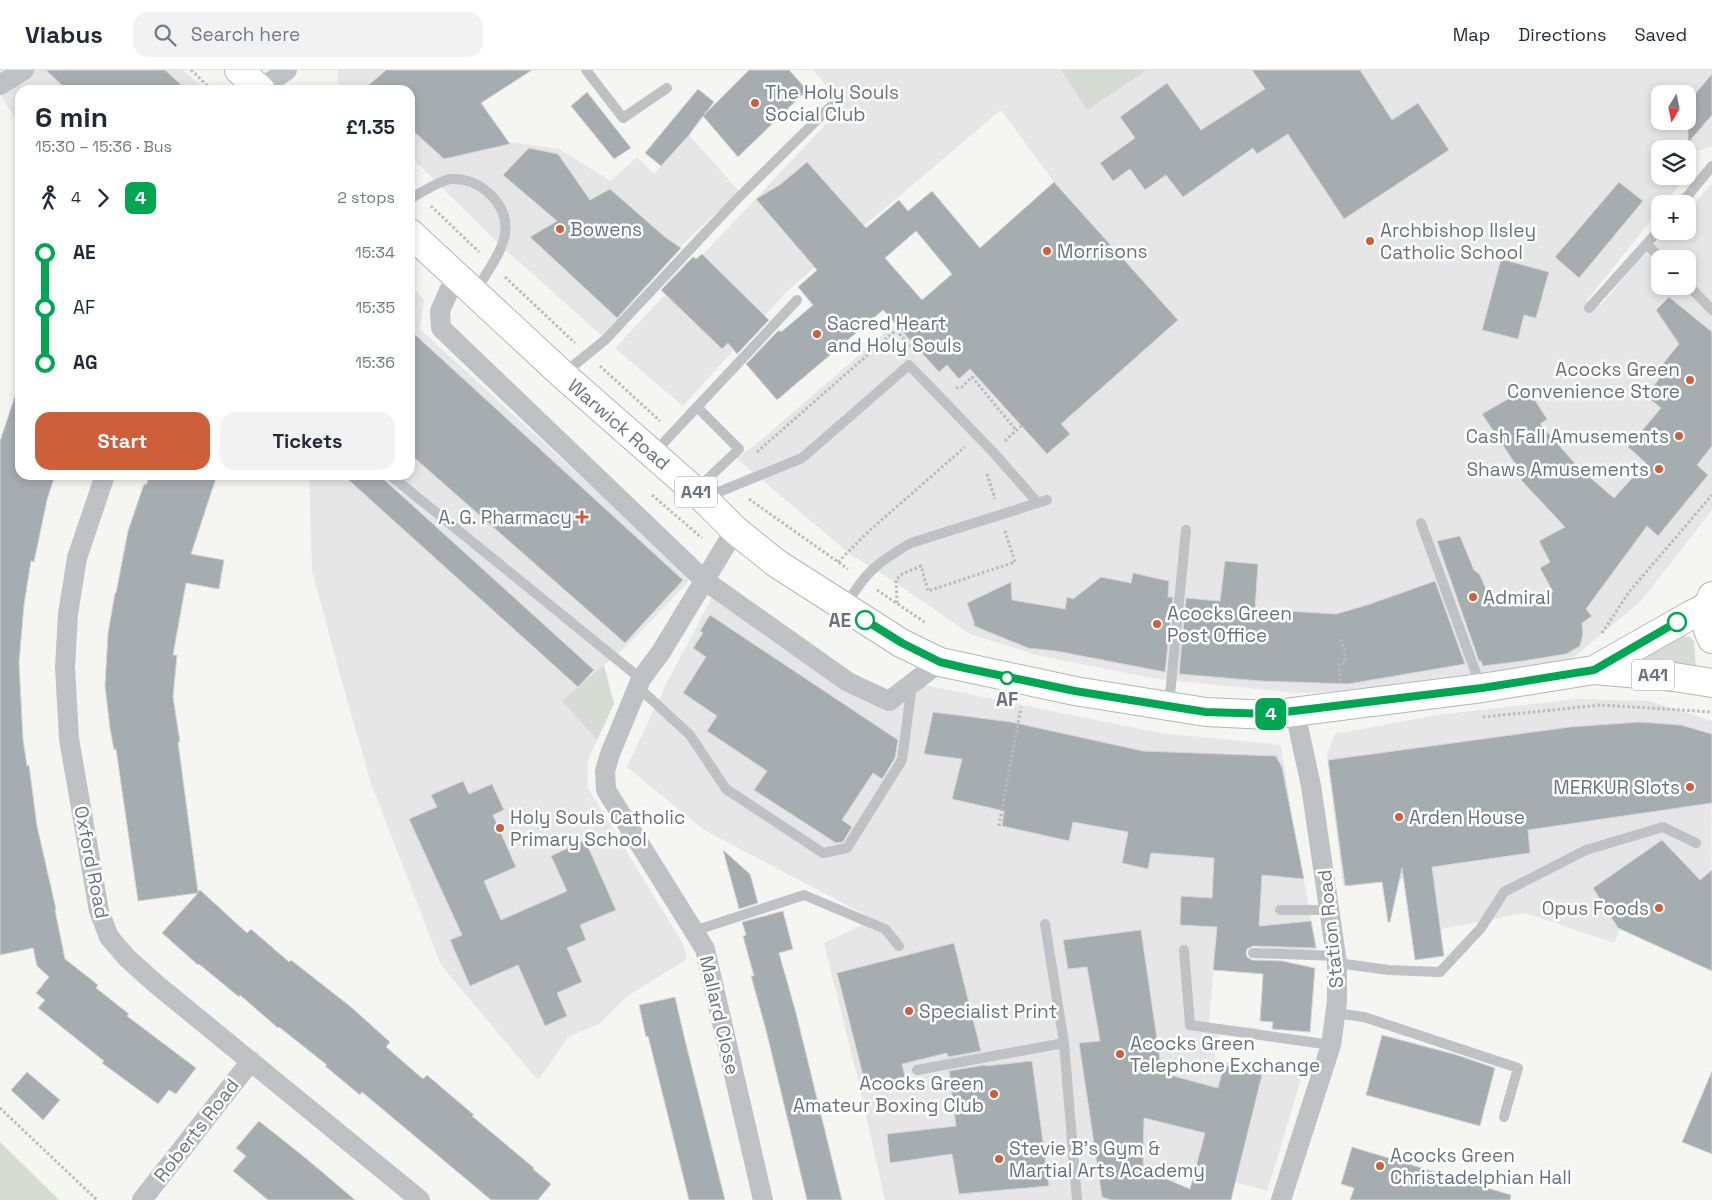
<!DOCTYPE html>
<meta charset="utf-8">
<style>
:root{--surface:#fff;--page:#f2f2f3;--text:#1f2937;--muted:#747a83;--line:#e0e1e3;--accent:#cd5f3a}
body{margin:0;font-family:"Space Grotesk",sans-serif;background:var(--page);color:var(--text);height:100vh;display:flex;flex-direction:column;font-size:19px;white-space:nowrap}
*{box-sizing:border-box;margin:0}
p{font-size:16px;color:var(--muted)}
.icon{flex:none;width:28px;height:28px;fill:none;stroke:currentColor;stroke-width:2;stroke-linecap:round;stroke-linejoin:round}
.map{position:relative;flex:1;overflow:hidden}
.panel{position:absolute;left:15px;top:15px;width:400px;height:395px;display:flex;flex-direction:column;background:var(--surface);border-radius:15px;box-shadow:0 2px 8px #0003}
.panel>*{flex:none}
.badge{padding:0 10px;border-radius:8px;font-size:18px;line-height:32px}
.needle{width:32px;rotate:190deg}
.controls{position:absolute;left:1651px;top:15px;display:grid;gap:10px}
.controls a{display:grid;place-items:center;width:45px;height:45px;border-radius:10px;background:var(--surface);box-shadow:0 2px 8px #0003;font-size:25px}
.map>.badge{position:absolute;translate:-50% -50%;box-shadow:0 0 0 2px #fff}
.legs{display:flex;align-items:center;gap:8px;height:55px;padding:0 20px;font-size:16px}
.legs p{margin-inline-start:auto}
.head{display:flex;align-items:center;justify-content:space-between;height:85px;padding:0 20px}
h1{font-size:28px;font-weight:700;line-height:38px}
.action{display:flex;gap:10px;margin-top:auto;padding:10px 20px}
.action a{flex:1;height:58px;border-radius:15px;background:var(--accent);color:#fff;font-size:20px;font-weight:700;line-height:58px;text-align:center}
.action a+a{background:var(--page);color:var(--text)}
ul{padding:0 20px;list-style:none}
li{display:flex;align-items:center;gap:18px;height:55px;font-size:19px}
li i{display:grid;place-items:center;width:8px;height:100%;margin:0 6px;background:currentColor}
li i::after{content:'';width:12px;height:12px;margin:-6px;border:4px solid;border-radius:50%;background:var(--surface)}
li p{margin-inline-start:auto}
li:first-child i{background:linear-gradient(#0000 50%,currentColor 0)}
li:last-child i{background:linear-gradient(currentColor 50%,#0000 0)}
header{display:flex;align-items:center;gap:30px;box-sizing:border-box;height:70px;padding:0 25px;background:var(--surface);border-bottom:1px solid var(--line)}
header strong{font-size:24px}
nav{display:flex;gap:28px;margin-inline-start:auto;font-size:18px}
.search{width:350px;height:45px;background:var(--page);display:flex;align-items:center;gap:12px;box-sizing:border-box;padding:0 18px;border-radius:15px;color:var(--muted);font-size:19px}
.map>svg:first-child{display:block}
</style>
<header>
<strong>Viabus</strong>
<div class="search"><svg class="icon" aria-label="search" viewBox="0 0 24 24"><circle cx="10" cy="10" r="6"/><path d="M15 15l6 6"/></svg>Search here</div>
<nav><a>Map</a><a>Directions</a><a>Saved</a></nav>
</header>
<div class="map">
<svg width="1712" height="1130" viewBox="0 0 1712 1130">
<rect width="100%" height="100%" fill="#f5f5f2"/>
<path fill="#e5e6e5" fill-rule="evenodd" d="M0,0H183L206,20H20V56L0,24Z
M338,0H457L509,72L559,79L611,111L637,87L654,104L689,65L739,121L680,177L602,266L498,173L410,86V20H341L337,12Z
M813,0H1712V76L1696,81H1688V79H1660V106H1676L1681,113L1664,134H1660V139L1587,230L1601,235L1640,189L1669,161H1688V141L1712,113V440L1641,531L1568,592L1389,615L1332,622L1297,623L1158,609L1040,586L970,564L890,509L850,484L736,388L754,376L895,254L1054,112L1001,40L787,221L683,336L615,278L844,35ZM1660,24H1688V51H1660ZM1660,189H1688V216H1660Z
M410,216L424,229L420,259L690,507L686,514L628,575L562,631L597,670L587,693L588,718L683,874L687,889L626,927L599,954L568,967L539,1009L535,1007L441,895L371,713L342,612L312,500L309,405H410Z
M713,526L894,638L919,614L1161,663L1281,675L1292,748L1317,879L1282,882L1255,876L1232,859L1217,857L1209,954L1259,958L1254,968L1220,963L1214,989L1249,997L1302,1006L1267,1121L1182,1097H1180L1172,1130H885L860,1018L824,873L860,856L877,851L704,760L627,697L667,612Z
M1576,629L1650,631L1712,651L1711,901L1620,859L1614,873L1525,843L1441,859L1433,806L1343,815L1327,685L1335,664L1437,645Z"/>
<path fill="#d6dbd3" d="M1061,0H1147L1087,40Z
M1677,566L1690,567L1694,571L1696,600L1624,596Z
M604,595L614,634L597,670L562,631Z
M0,1072L59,1130H0Z"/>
<path fill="#a6adb1" stroke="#d6d6d4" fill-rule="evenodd" d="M46,0H165L187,20H67Z
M386,0H532L481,33L510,74L444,89L410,58V20H363Z
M749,0H789L807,20L738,87L703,46L689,65L661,96L645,83L698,19L714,32L704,45Z
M1252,0H1360L1392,50L1418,33L1449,80L1344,149L1288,64L1257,84L1253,78L1183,127L1166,105L1145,120L1130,99L1113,111L1100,93L1135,68L1120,47L1167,13L1201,60L1265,19Z
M1712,4V45L1688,73V32Z
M587,22L631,78L614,89L571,36Z
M529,78L558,84L590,130L610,119L665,167L681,178L617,248L530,167L557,151L503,105Z
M807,92L866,158L899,130L908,141L932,121L980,178L1054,112L1178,250L1061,354L1070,364L1047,384L970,299L959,309L947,295L939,302L883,240L777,330L746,294L779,260L781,262L813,235L798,217L817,200L756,129L781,114ZM916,161L952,204L922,230L885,188Z
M1619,112L1643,131L1579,208L1555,187Z
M702,184L769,250L737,284L728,273L722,279L661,220L693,187L696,189Z
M1501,189L1549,202L1536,248L1524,245L1518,269L1482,260Z
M1669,227L1712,262V376L1697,395L1708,405L1658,466L1647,456L1586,539L1592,546L1582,553L1583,564L1580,576L1566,584L1523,591L1483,596L1481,591H1479L1437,471L1460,466L1474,500L1480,505L1493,536L1553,522L1540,498L1550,492L1539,471L1565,457L1521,410L1526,403L1514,392L1482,344L1527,318L1547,349L1540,354L1579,398L1614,428L1646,393L1628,377L1661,338L1646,326L1662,305L1657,301L1679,274L1656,240Z
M410,260L683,510L625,573L410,384Z
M16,323H20V405H55L47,430L34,492L31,491L24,535L19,593L23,669L27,696L29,695L37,756L56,839L55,840L65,889L98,915L96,918L129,944L127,946L196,998L176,1024L169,1020L158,1034L102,993L104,991L38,938L45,930L36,923L49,907L37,896L33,878L0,885V371Z
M150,405H217L191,484L224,490L219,519L186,513L173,585H177L173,627L180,672H178L198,822L200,820L247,863L251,859L289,892L291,890L351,937L390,972L386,977L423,1009L427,1005L474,1045L472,1046L534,1098L533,1099L551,1114L538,1130H491L362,1022L360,1025L325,996L327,995L279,957L278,958L240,925L239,927L199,894L198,895L162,863L198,823L138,831L116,679L114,680L110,658L105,616L108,563L115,523H116L128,461L144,414L146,415Z
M343,405H379L594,600L578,617Z
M1225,491L1258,494L1255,539L1336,544L1367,535L1435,511L1465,594L1348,614L1261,611L1179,604L1186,528L1220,531Z
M1133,503L1169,511L1168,527H1173L1165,602L1056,581L1028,578L974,556V552L967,533L1011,512L1012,530L1065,539L1067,527L1073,529L1101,507L1131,513Z
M710,545L898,670L895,688L882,709L873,703L842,750L852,757L843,772L836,773L754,720L767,701L707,661L717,646L683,623L706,587L693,578L703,563L700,561Z
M933,642L1011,652L1143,681L1276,686L1282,697L1304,809L1262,805L1259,856L1311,851L1316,878L1253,876L1247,879L1246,883L1247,887L1252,890L1282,891L1315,898L1310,962L1272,959L1273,952L1260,951L1263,904L1213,900L1217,857L1180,855L1181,826L1212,828L1214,788L1151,783L1148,799L1122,793L1128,762L1073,752L1069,771L1002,756L1004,741L952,729L962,689L924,684Z
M1639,652L1681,655L1712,664V733L1528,760L1530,783L1432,797L1444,886L1415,890L1402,798L1390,852H1388L1382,812L1345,816L1328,690L1570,657Z
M463,711L469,724L492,714L504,740L493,745L516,797L484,811L501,850L567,821L551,786L585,770L616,840L580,855L586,870L567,878L582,912L557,923L567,946L545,956L518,895L470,916L450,870L462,865L409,749L437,737L431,725Z
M1662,770L1700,810L1712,800V901L1618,858L1593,818Z
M723,780L750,804L758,833L739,839Z
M783,841L793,879L779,883L796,943L842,1130H807L766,960L751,906H754L743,866L746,865L742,852Z
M1141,860L1162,1003L1218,1018L1224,995L1262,1005L1231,1130H1111L1102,1127L1079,973L1100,971L1087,897L1068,899L1063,870ZM1144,1048L1205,1063L1190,1119L1143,1099Z
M954,873L981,981L948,987L947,983L902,994L905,1007L866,1017L837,903Z
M675,927L685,970L725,1130H689L648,966L646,967L639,935Z
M1382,965L1457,985L1495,998L1480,1056L1366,1025Z
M1032,991L1049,1116L959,1124L952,1084L890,1093L887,1064L956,1056L949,1001L985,995V996Z
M1712,1001V1084L1682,1072Z
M27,1002L60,1030L43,1050L11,1020Z
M259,1051L308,1090L355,1130H268L233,1101L246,1086L236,1078Z
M1352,1077L1511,1125L1510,1130H1350L1354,1118L1341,1114Z"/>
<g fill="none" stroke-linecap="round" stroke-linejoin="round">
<defs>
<path id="highway" d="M239,0L261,20
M410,163L563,305L703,428L735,460L776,493L901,573L940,592L1075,621L1168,636L1206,642L1269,645L1482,618L1594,600L1674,607L1712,613
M1712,526C1706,541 1704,555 1712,569
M1594,600L1691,545L1708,536"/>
</defs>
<use href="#highway" stroke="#b3b6b9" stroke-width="30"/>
<path stroke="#b8bbbc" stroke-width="3" stroke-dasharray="2.5 2.5" stroke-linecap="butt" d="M191,0L212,20
M431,136L479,182
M505,207L575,273
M600,296L660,351
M956,318L962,317L972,307L1016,360
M1005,371L1021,356
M757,382L896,260L912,278
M987,404L995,429
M652,425L702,468
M749,429L848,499
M838,492L869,461L965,377
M877,520L926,553
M897,533L896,510L902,504L921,496L928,521L1015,492L1005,461
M1602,563L1629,522L1712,425
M1340,611L1339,594L1345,593V581L1340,569
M1483,647L1601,635L1712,642
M999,756L1021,637
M0,1038L97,1130"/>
<path stroke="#bec2c5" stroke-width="10" d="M586,0L623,48L667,18
M410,129C420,123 441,110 451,109C480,107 510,135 505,164C503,181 484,207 475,222
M1681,134L1712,96
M1647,174L1661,189
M1688,215L1712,240
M1589,238L1660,159
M563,304L605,270L737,129L831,36
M654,383L797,230
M390,405L641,609
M696,420L739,379L697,337
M704,428L802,388L909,295L993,382L1037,432
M1421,453L1481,617
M846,536C864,503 878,492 911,473L1047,430
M638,617L690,665L726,719L823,783L847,778L902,690L912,614
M1169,635L1186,460
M1280,840H1330
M1045,854L1064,973
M694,861L804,825L885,859L899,876
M1184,880L1190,955L1331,975
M1253,883L1336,886
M1337,893L1389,900L1440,902L1481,858L1504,822L1586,780L1663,757L1696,773
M1335,943L1364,947L1518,998L1504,1047
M917,1000L1064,973L1077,1130"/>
<path stroke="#bec2c5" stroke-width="20" d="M0,15L24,0
M259,20L287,0
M456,205L440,241L441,258L704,510L848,612L889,631L940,592
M105,405L77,488L68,544L65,597L69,669L99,841L109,867L127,888L156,914L420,1130
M735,460L661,582L641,609L610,684L605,701L606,720L705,879L763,1130
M142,1130L251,991
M1281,1130L1331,975L1337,932V893L1311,716L1295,642"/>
<use href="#highway" stroke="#fff" stroke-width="28"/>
</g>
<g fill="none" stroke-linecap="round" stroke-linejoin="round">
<defs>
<path id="line-1" d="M865,550L902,573L940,592L965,598L1075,621L1168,636L1206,642L1269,644L1482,618L1594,600L1677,552"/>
</defs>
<use href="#line-1" stroke="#fff" stroke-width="11"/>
<use href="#line-1" stroke="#00a651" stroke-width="8"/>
</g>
<g fill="#cd5f3a" stroke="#fff" stroke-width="2">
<circle cx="755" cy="33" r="5"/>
<circle cx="560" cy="159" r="5"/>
<circle cx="1370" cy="171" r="5"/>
<circle cx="1047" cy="181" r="5"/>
<circle cx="817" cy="264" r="5"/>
<circle cx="1690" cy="310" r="5"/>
<circle cx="1679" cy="366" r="5"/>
<circle cx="1659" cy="399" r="5"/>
<path d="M579.5 439.5h5v5h5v5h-5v5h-5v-5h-5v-5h5z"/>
<circle cx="1473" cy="527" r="5"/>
<circle cx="1157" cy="554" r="5"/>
<circle cx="1690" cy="717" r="5"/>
<circle cx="1399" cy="747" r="5"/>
<circle cx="500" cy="758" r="5"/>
<circle cx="1659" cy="838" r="5"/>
<circle cx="909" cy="941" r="5"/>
<circle cx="1120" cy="984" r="5"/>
<circle cx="994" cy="1024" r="5"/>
<circle cx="999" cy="1089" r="5"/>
<circle cx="1380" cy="1096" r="5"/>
</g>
<g fill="#fff" stroke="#00a651" stroke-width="2.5">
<circle cx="865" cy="550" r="9"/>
<circle cx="1677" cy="552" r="9"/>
<circle cx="1007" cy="608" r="6"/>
</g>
<g text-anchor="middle" stroke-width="5" stroke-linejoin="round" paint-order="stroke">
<g fill="#fff" stroke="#959ea5" stroke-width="1">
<rect x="675" y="406.5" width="42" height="31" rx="4"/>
<rect x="1632" y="589.5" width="42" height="31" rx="4"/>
</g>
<g font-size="18" font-weight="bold" fill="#67747f">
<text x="696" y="428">A41</text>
<text x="1653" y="611">A41</text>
</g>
<g font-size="19" fill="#67747f" stroke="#fff" text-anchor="start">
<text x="765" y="29">The Holy Souls<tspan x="765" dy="22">Social Club</tspan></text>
<text x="570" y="166">Bowens</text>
<text x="1380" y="167">Archbishop Ilsley<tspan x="1380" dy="22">Catholic School</tspan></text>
<text x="1057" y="188">Morrisons</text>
<text x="827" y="260">Sacred Heart<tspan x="827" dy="22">and Holy Souls</tspan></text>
<text x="1680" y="306" text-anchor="end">Acocks Green<tspan x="1680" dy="22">Convenience Store</tspan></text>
<text x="1669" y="373" text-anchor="end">Cash Fall Amusements</text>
<text x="1649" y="406" text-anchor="end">Shaws Amusements</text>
<text x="572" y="454" text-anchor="end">A. G. Pharmacy</text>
<text x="1483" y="534">Admiral</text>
<text x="1167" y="550">Acocks Green<tspan x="1167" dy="22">Post Office</tspan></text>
<text x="1680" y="724" text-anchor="end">MERKUR Slots</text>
<text x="510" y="754">Holy Souls Catholic<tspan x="510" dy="22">Primary School</tspan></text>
<text x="1409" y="754">Arden House</text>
<text x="1649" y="845" text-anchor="end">Opus Foods</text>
<text x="919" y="948">Specialist Print</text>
<text x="1130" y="980">Acocks Green<tspan x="1130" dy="22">Telephone Exchange</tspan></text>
<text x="984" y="1020" text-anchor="end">Acocks Green<tspan x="984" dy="22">Amateur Boxing Club</tspan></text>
<text x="1009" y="1085">Stevie B's Gym &amp;<tspan x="1009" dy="22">Martial Arts Academy</tspan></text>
<text x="1390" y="1092">Acocks Green<tspan x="1390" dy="22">Christadelphian Hall</tspan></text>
</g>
<g font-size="19" fill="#67747f" stroke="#fff">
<text transform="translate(619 354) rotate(41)" y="7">Warwick Road</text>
<text transform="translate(92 792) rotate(79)" y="7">Oxford Road</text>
<text transform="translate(1330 859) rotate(-96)" y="7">Station Road</text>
<text transform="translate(720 945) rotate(77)" y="7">Mallard Close</text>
<text transform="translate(196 1060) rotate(-52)" y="7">Roberts Road</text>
</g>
<g font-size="19" font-weight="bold" fill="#67747f" stroke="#fff" text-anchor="end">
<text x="851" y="557">AE</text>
<text x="1007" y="636" text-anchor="middle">AF</text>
</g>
</g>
</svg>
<div class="controls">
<a><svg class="needle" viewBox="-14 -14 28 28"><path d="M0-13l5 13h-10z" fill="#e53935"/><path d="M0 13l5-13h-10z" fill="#747a83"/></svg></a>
<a><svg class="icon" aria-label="layers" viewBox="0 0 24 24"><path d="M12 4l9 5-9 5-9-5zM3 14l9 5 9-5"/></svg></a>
<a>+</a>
<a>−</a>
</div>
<b class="badge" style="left:1271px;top:644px;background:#00a651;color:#fff">4</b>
<section class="panel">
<div class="head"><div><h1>6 min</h1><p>15:30 – 15:36 · Bus</p></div><b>£1.35</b></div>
<div class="legs"><svg class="icon" aria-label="walk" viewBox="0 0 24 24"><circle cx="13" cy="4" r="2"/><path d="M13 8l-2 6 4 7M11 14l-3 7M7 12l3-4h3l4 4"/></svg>4<svg class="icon" aria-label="forward" viewBox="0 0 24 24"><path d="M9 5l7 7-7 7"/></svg><b class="badge" style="background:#00a651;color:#fff">4</b><p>2 stops</p></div>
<ul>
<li><i style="color:#00a651"></i><b>AE</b><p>15:34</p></li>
<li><i style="color:#00a651"></i><span>AF</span><p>15:35</p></li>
<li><i style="color:#00a651"></i><b>AG</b><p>15:36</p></li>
</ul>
<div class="action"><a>Start</a><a>Tickets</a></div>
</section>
</div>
